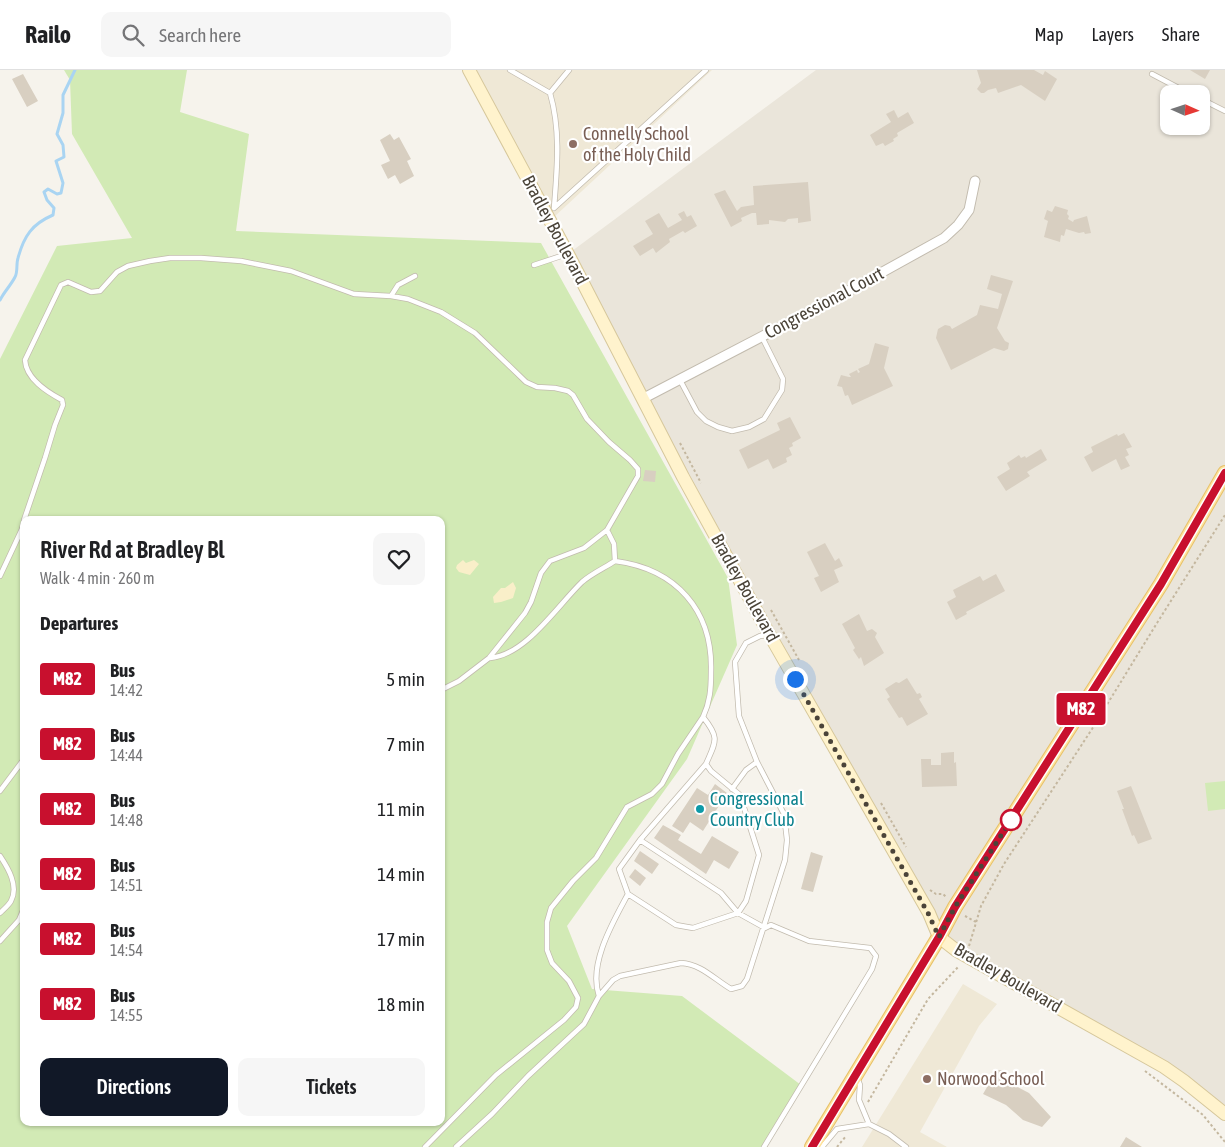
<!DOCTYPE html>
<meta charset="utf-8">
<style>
:root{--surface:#fff;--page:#f6f6f6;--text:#202124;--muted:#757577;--line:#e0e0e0;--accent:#111827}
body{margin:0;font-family:"Asap Condensed",sans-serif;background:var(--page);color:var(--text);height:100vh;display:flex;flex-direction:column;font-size:19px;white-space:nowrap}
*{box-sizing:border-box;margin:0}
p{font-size:16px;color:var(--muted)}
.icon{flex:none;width:28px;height:28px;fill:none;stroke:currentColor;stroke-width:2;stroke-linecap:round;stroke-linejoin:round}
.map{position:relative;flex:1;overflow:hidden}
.side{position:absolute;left:20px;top:446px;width:425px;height:610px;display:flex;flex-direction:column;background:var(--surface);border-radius:10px;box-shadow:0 1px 4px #0004}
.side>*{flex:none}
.badge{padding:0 10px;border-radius:4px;font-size:18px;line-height:32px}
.needle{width:32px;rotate:93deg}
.tools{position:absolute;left:1160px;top:15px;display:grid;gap:10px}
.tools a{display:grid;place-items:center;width:50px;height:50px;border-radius:10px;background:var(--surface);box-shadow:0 1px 4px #0004;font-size:25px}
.you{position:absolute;width:25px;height:25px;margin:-12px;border:4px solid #fff;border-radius:50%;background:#1a73e8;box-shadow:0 0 0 8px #1a73e833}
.map>.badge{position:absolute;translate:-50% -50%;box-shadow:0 0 0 2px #fff}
h2{padding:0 20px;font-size:19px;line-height:45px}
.round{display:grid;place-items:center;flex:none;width:52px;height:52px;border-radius:10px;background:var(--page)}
.overview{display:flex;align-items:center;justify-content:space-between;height:85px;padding:0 20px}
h1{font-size:24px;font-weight:600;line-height:38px}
.cta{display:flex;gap:10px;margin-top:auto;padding:10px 20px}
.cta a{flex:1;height:58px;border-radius:10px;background:var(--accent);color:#fff;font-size:20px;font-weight:600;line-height:58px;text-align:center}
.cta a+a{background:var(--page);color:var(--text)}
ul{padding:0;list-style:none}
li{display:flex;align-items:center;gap:15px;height:65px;padding:0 20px}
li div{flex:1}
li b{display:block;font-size:19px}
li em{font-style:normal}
li .badge{min-width:55px;font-weight:700;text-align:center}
header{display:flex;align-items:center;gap:30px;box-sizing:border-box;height:70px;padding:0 25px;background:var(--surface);border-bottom:1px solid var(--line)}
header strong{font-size:24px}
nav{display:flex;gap:28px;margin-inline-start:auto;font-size:18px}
.search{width:350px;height:45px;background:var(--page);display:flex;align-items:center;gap:12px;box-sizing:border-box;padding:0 18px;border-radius:10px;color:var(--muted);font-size:19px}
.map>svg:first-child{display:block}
</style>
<header>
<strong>Railo</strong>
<div class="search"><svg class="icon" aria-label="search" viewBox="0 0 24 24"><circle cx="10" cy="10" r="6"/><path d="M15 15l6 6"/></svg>Search here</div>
<nav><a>Map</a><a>Layers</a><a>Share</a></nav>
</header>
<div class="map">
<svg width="1225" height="1077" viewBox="0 0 1225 1077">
<rect width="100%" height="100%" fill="#f6f3ec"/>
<path fill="#eae5da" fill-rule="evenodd" d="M816,0H1225V1044L1184,1011L939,867L568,184ZM1169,24H1201V56H1169Z"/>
<path fill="#efe8d6" d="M475,0H712L553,148Z
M963,914L997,934L979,956L920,1062L947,1077H862Z"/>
<path fill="#d2eab5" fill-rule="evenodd" d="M64,0H187L180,42L249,64L236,161L541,173L728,508L737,575L687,689L567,856L592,919L682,926L801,1015L767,1077H0V289L57,176L132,168L72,64L70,10ZM24,450H441V1052H24Z
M1225,711V739L1208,741L1205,713Z"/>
<path fill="#f9efc9" d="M463,490L466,493L474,490L479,494L470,505L459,502L456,498L457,495Z
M513,512L516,518L513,528L501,532L494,533L493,527L501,518H505Z"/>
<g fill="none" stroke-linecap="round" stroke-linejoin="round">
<path stroke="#a9d4f2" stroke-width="3" d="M0,230C4,222 11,215 15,207C18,202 16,194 18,188C24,166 32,154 53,145L54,138L47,130L44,122L48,119L57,124L61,123L63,113L56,91L64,87L63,75L57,64L63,43V25L75,0"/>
</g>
<path fill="#d8cfc1" d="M977,0H1034L1043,5L1045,1L1057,9L1045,31L1021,15L998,23L996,18L988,20L984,23H981L977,19L981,13Z
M1190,0H1210L1205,9Z
M23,4L38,31L27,37L12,9Z
M894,40L898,48L908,42L914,53L897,63L898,66L893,69L894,71L885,76L883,73L876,76L870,65L891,52L886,44Z
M390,64L394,70L399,67L411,89L407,91L414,106L400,114L395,105L388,109L381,95L390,91L380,70Z
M808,112L811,151L798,153V148L788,149L785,152L769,150V154L757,155L756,143H752L741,148L742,151L731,157L714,124L725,120L737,141L741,137L754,135L753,116Z
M1055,136L1068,140L1067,144L1069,146L1068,149L1073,152L1074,150L1087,146L1091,163L1085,164L1084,162L1079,163L1066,159L1064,166L1061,165L1060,172L1044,167L1048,151L1044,149L1047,140L1052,142Z
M684,141L687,147L691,145L697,156L685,163L683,161L669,169L670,172L656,183L653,178L640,186L633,176L653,164L645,151L659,143L668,158L682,150L678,144Z
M991,205L1013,211L997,258L1005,271L1009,273L1008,279L1004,281L994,278L951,300L936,268L938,259L945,255L950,256L952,259L977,245L980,235L998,239L1002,224L987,219Z
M875,273L889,277L884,298L893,316L852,335L848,325L845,326L842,317L837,316L841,305L849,307H851L849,304L857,300L858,303L860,302L858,299L869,294Z
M790,347L801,368L792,373L793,376L789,378L792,385L786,388L787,392L773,399L768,389L748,399L739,380L780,360L777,353Z
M1124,363L1132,377L1126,379L1129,385L1125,387L1130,396L1121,400L1116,389L1092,402L1084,387L1093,382L1091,377L1117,364L1118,366Z
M1041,379L1047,390L1027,402L1030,406L1006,421L997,407L1010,399L1007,393L1019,385L1021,388L1025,386L1026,388Z
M645,400L656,401L655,412L643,411Z
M825,473L835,491L839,488L843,496L834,500L839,512L821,522L814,508L819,506L807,482Z
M996,504L1005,521L966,542L967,544L956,550L947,532L956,527L953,520L980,506L983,511Z
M859,544L867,561L872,559L877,563L875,567L884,583L864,596L861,587L859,589L853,580L855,578L842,554Z
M907,608L917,624L920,623L922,627L919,629L928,644L907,656L902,647L899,648L887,629L890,627L885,619L896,612L899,613Z
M954,682V693L956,692L957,716L922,717L921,689H931V695H941V683Z
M715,714L727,723L703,761L690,752L683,763L672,756L697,718L708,725Z
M1131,716L1152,769L1138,774L1134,765L1132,766L1122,739H1124L1117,721Z
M663,755L681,765L678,770L701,784L712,766L739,782L729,799L714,790L706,804L654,768Z
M640,781L659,794L652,804L634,791Z
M811,782L823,786L813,822L801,819Z
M635,799L646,808L640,816L629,807Z
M997,1000H1005L1007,1005L1004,1010L1029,1023L1051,1047L1042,1057L1023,1050L1006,1035L983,1024Z
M1126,1067L1142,1077H1120Z"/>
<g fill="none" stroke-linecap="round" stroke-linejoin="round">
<defs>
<path id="lane" d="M510,0L550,23C561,61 557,99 554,138
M1152,4L1190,24
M550,23L569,0
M1201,29L1225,41
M554,138L706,0
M534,195L567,184
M391,226L398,215L415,206
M680,310L697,342L706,351L718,357L732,361L749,357L764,349L782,320L783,309L762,267
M24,450L45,388L55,355L63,335L62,330C47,322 26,309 25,290L61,215L68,212L91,222L100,221L117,202L128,196L150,191L170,188H201L241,191L291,201L354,224L391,226L408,229L441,242L475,263L526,312L537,317L555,318L568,321L573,325L587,349L609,372L630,390L638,399V406L607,460L614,474L615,491C676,499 713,540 711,602C711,619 710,632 703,647C720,668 716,671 706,694
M0,506L22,459L24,451
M490,588C526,585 557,536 582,512C591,504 604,498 615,491
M441,620L459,611L489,588L525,543L531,532L541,503L550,491L584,478L607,460
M706,694L711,701L740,725L759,785L746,831L738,843L693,858L676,855L628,824L619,799L640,770Z
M732,719L746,700L757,692
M0,721L24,689
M640,770L721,823L738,843L765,858L771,855L809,871L870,878L876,886L872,899L764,1077
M0,786C8,798 19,816 11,831C9,835 3,840 0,843
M0,871L19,850L24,838
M599,926C588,894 613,852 628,824
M857,1008L860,1015L859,1030L869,1054
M425,1077L496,1005L564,950L576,937L578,928L569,911L552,893L547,880V852L551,838L573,811L596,788L627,737L652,724L662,714L678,684L703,647
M456,1077L492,1044L528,1006L584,954L599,926L613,910L620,906L681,893C701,894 714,909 731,919L742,916L747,909L785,790L787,770L784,744L757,692L739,646L735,592L746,573L760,566L769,565
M822,1077L837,1059L869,1054L889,1064L906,1077"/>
<path id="street" d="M644,328L832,230L944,168L958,155L969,140L975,111"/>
<path id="secondary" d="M469,0L568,184L683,407L768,562L929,843L939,867L957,881L1164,997L1184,1011L1225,1044"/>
<path id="primary" d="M812,1077L939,867L955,837L1161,514L1225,403"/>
</defs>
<use href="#lane" stroke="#c2bbae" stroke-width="6"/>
<use href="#street" stroke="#c2bbae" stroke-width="11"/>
<use href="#secondary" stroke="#d6c79b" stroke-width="14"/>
<use href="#primary" stroke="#e6c16a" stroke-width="16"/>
<path stroke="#c4b79f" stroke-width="2" stroke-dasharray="2.5 2.5" stroke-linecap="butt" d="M680,373L701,413
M771,540L799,590
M881,733L906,777
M930,820L936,824H943L946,827
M965,846L976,852
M969,876L981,836L1004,794L1092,659L1157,553L1225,445
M1145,1001L1203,1045L1225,1072
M868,1032L928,929L959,896
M837,1077L846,1066"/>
<use href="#lane" stroke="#fff" stroke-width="4.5"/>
<use href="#street" stroke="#fff" stroke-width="9"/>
<use href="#secondary" stroke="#fff3cd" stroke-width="12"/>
<use href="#primary" stroke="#ffe39c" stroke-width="14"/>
</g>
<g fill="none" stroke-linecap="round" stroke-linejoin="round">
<defs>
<path id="line" d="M812,1077L939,867L955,837L1161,514L1225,403"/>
</defs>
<use href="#line" stroke="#fff" stroke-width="11"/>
<use href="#line" stroke="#c8102e" stroke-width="8"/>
<path stroke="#4b4439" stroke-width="5" stroke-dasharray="0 9" d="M795,609L928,843L939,867L955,837L1011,750"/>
</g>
<g fill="#8d6e63" stroke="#fff" stroke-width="2">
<circle cx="573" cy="74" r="5"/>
<circle cx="927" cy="1009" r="5"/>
</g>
<circle fill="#0f9aa8" stroke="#fff" stroke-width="2" cx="700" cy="739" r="5"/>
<circle fill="#fff" stroke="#c8102e" stroke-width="2.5" cx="1011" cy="750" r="10"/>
<g text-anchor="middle" stroke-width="4.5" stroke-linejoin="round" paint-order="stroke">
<g font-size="18" fill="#785e54" stroke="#fff" text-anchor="start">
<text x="583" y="70">Connelly School<tspan x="583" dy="21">of the Holy Child</tspan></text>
<text x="937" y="1015">Norwood School</text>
</g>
<g font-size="18" fill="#4b4439" stroke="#fff">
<text transform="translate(555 160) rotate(62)" y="6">Bradley Boulevard</text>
<text transform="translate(824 233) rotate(-28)" y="6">Congressional Court</text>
<text transform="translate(745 518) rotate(61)" y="6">Bradley Boulevard</text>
<text transform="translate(1008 908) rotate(30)" y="6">Bradley Boulevard</text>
</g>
<g font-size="18" fill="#0d838f" stroke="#fff" text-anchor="start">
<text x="710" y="735">Congressional<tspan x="710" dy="21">Country Club</tspan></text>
</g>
</g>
</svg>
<div class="tools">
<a><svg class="needle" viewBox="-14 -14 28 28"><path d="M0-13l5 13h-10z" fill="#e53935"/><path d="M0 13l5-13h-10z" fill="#757577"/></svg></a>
</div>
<div class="you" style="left:795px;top:609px"></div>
<b class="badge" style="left:1081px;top:639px;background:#c8102e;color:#fff">M82</b>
<section class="side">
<div class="overview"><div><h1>River Rd at Bradley Bl</h1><p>Walk · 4 min · 260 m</p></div><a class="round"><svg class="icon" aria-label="heart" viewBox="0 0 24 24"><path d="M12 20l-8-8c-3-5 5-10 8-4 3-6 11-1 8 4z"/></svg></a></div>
<h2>Departures</h2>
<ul>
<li><span class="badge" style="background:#c8102e;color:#fff">M82</span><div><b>Bus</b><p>14:42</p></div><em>5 min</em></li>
<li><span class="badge" style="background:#c8102e;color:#fff">M82</span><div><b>Bus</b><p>14:44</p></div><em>7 min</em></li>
<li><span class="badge" style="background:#c8102e;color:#fff">M82</span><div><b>Bus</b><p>14:48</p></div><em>11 min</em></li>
<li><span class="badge" style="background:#c8102e;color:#fff">M82</span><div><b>Bus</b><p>14:51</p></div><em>14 min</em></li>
<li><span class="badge" style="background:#c8102e;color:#fff">M82</span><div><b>Bus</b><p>14:54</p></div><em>17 min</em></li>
<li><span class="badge" style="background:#c8102e;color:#fff">M82</span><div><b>Bus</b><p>14:55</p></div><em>18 min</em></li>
</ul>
<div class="cta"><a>Directions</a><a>Tickets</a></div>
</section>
</div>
